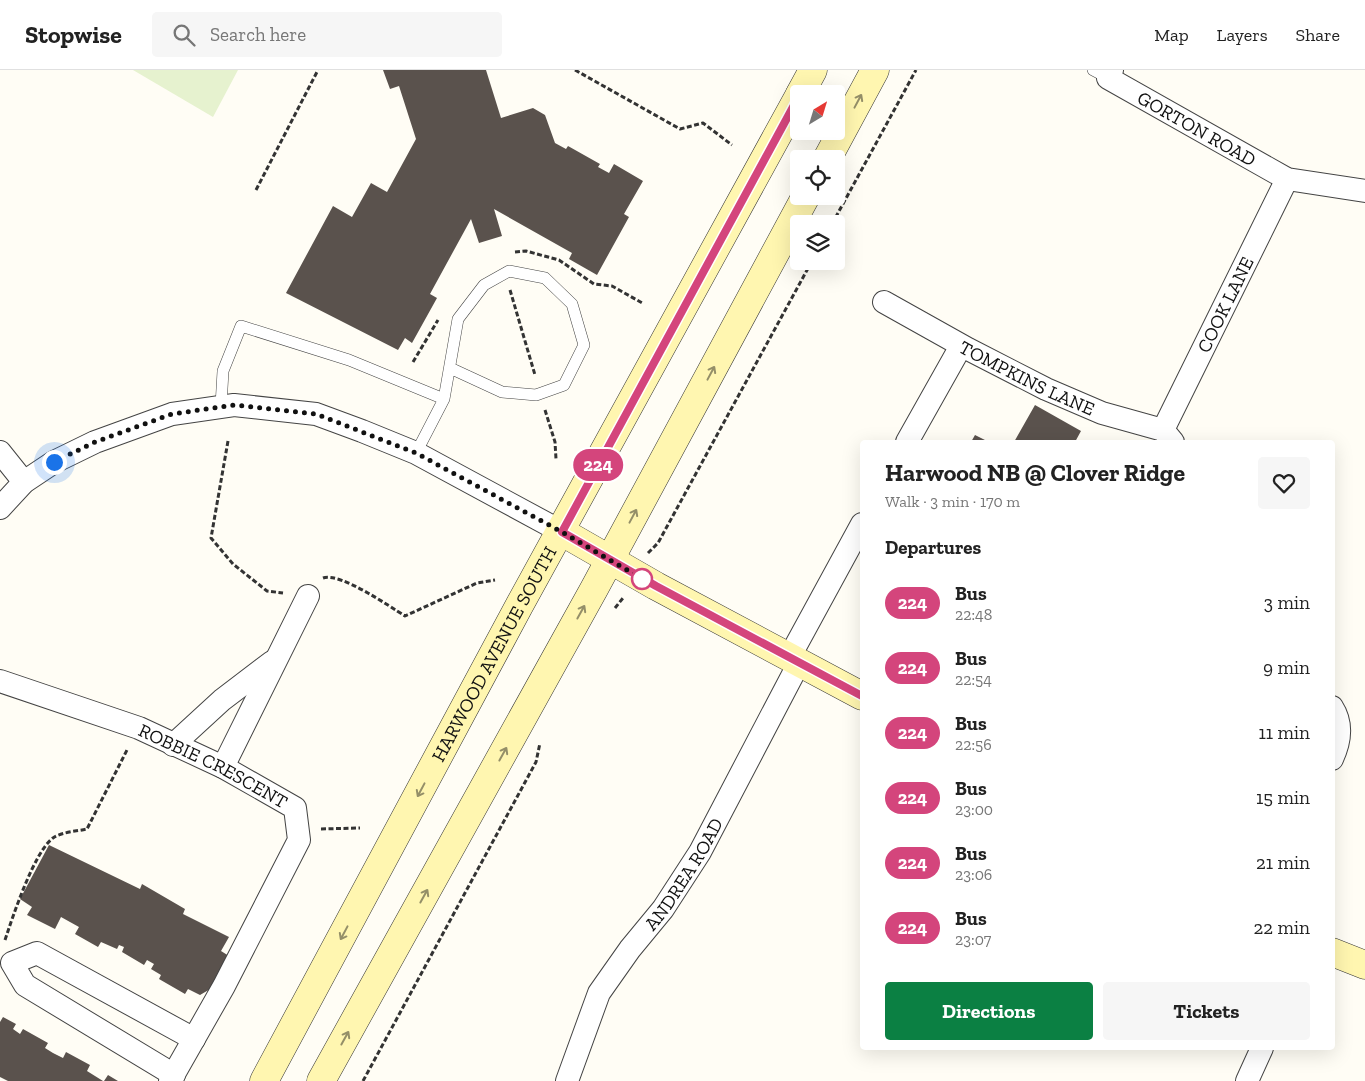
<!DOCTYPE html>
<meta charset="utf-8">
<style>
:root{--surface:#fff;--page:#f6f6f6;--text:#222;--muted:#767676;--line:#e0e0e0;--accent:#0b8043}
body{margin:0;font-family:"Zilla Slab",serif;background:var(--page);color:var(--text);height:100vh;display:flex;flex-direction:column;font-size:19px;white-space:nowrap}
*{box-sizing:border-box;margin:0}
p{font-size:16px;color:var(--muted)}
.icon{flex:none;width:28px;height:28px;fill:none;stroke:currentColor;stroke-width:2;stroke-linecap:round;stroke-linejoin:round}
.map{position:relative;flex:1;overflow:hidden}
.details{position:absolute;left:860px;top:370px;width:475px;height:610px;display:flex;flex-direction:column;background:var(--surface);border-radius:5px;box-shadow:0 5px 20px #0002}
.details>*{flex:none}
.badge{padding:0 10px;border-radius:16px;font-size:18px;line-height:32px}
.needle{width:32px;rotate:38deg}
.tools{position:absolute;left:790px;top:15px;display:grid;gap:10px}
.tools a{display:grid;place-items:center;width:55px;height:55px;border-radius:5px;background:var(--surface);box-shadow:0 5px 20px #0002;font-size:25px}
.you{position:absolute;width:25px;height:25px;margin:-12px;border:4px solid #fff;border-radius:50%;background:#1a73e8;box-shadow:0 0 0 8px #1a73e833}
.map>.badge{position:absolute;translate:-50% -50%;box-shadow:0 0 0 2px #fff}
h2{padding:0 25px;font-size:19px;line-height:45px}
.round{display:grid;place-items:center;flex:none;width:52px;height:52px;border-radius:5px;background:var(--page)}
.head{display:flex;align-items:center;justify-content:space-between;height:85px;padding:0 25px}
h1{font-size:24px;font-weight:700;line-height:38px}
.action{display:flex;gap:10px;margin-top:auto;padding:10px 25px}
.action a{flex:1;height:58px;border-radius:5px;background:var(--accent);color:#fff;font-size:20px;font-weight:700;line-height:58px;text-align:center}
.action a+a{background:var(--page);color:var(--text)}
ul{padding:0;list-style:none}
li{display:flex;align-items:center;gap:15px;height:65px;padding:0 25px}
li div{flex:1}
li b{display:block;font-size:19px}
li em{font-style:normal}
li .badge{min-width:55px;font-weight:700;text-align:center}
header{display:flex;align-items:center;gap:30px;box-sizing:border-box;height:70px;padding:0 25px;background:var(--surface);border-bottom:1px solid var(--line)}
header strong{font-size:24px}
nav{display:flex;gap:28px;margin-inline-start:auto;font-size:18px}
.search{width:350px;height:45px;background:var(--page);display:flex;align-items:center;gap:12px;box-sizing:border-box;padding:0 18px;border-radius:5px;color:var(--muted);font-size:19px}
.map>svg:first-child{display:block}
</style>
<header>
<strong>Stopwise</strong>
<div class="search"><svg class="icon" aria-label="search" viewBox="0 0 24 24"><circle cx="10" cy="10" r="6"/><path d="M15 15l6 6"/></svg>Search here</div>
<nav><a>Map</a><a>Layers</a><a>Share</a></nav>
</header>
<div class="map">
<svg width="1365" height="1011" viewBox="0 0 1365 1011">
<rect width="100%" height="100%" fill="#fffdf5"/>
<path fill="#e6f2cf" d="M133,0H238L213,47Z"/>
<path fill="#5a524d" d="M383,0H486L501,48L533,38L545,45L555,73L566,79L568,76L600,94L598,97L609,103L614,94L643,111L624,144L629,147L597,205L569,189L572,183L494,139L502,166L479,173L471,149L430,224L437,228L412,273L405,268L398,280L286,223L333,136L352,147L371,113L387,122L416,69L399,16L390,19Z
M1035,335L1081,361L1075,372H1014Z
M975,365L989,372H971Z
M49,775L140,819L142,814L185,839L183,844L229,867L221,881L229,886L212,918L200,925L188,919L185,924L159,909L161,905L151,899L154,894L147,890L144,895L122,882L124,877L119,875L117,879L101,872L98,877L75,864L79,857L61,847L55,859L27,845L32,837L20,829Z
M3,947L16,954L13,959L20,964L23,959L48,973L45,978L53,983L63,988L66,982L90,995L87,1001L103,1011H8L0,1007V952Z
M108,1005L118,1011H104Z"/>
<g fill="none" stroke-linecap="round" stroke-linejoin="round">
<defs>
<path id="lane" d="M1093,0L1108,8
M221,336L223,301L241,256L349,290L444,329
M416,383L444,329L458,249L484,215L509,201L545,208L572,234L584,275L564,315L536,325L502,322L450,298"/>
<g id="street">
<path id="s1" d="M1112,0L1108,8L1287,109L1365,121"/>
<path id="s2" d="M884,232L968,279L1046,319L1102,343L1163,360L1173,372"/>
<path id="s3" d="M1163,360L1287,109"/>
<path d="M907,372L961,276"/>
<path d="M0,382L24,412"/>
<path d="M0,438L24,412L54,392L95,372L172,344L234,335L316,344L362,361L416,383L562,462"/>
<path d="M789,588L862,454"/>
<path id="s4" d="M0,611L139,658L223,697L295,738L299,770L224,916L170,1011"/>
<path d="M1332,637C1343,654 1340,672 1332,689"/>
<path d="M173,675L222,630L272,592"/>
<path d="M223,697L308,526"/>
<path d="M174,1005L25,915L12,893L37,883L194,969"/>
<path id="s5" d="M567,1011L599,923L630,879L663,839L700,782L799,593"/>
<path d="M1247,1011L1262,978"/>
</g>
<g id="secondary">
<path d="M800,24L813,0"/>
<path d="M827,89L875,0"/>
<path d="M562,462L656,516L862,626"/>
<path d="M1332,882L1365,895"/>
<path id="s6" d="M264,1011L519,536L799,26"/>
<path d="M321,1011L594,519L806,126"/>
</g>
</defs>
<use href="#lane" stroke="#444" stroke-width="12"/>
<use href="#street" stroke="#444" stroke-width="24"/>
<use href="#secondary" stroke="#333" stroke-width="29"/>
<path stroke="#333" stroke-width="3" stroke-dasharray="5 2.5" stroke-linecap="butt" d="M575,0L680,59L703,53L732,75
M256,120L318,0
M832,154L916,0
M515,182L526,181L559,190L594,214L612,216L644,234
M510,220L535,305
M413,292L438,250
M545,340L555,372L556,389
M228,371L211,468L233,494L267,521L283,523
M648,483L658,473L812,191
M323,508C340,502 389,536 405,546L477,513L495,510
M615,538L623,528
M321,759L360,758
M5,870C13,846 34,782 53,768C61,762 78,761 87,759L128,678
M363,1011L536,692L540,673"/>
<use href="#lane" stroke="#fff" stroke-width="11"/>
<use href="#street" stroke="#fff" stroke-width="22"/>
<use href="#secondary" stroke="#fff6b0" stroke-width="28"/>
</g>
<defs><path id="oneway-shaft" d="M-6 0H5M1.5-3L5.5 0L1.5 3" fill="none" stroke-width="1.6" stroke-linecap="round" stroke-linejoin="round" transform="scale(1.25)"/></defs>
<g stroke="#948f68">
<use href="#oneway-shaft" transform="translate(858 31) rotate(-62)"/>
<use href="#oneway-shaft" transform="translate(711 303) rotate(-62)"/>
<use href="#oneway-shaft" transform="translate(633 446) rotate(-62)"/>
<use href="#oneway-shaft" transform="translate(581 542) rotate(-61)"/>
<use href="#oneway-shaft" transform="translate(503 684) rotate(-61)"/>
<use href="#oneway-shaft" transform="translate(421 720) rotate(118)"/>
<use href="#oneway-shaft" transform="translate(424 826) rotate(-61)"/>
<use href="#oneway-shaft" transform="translate(344 863) rotate(118)"/>
<use href="#oneway-shaft" transform="translate(345 968) rotate(-61)"/>
</g>
<g fill="none" stroke-linecap="round" stroke-linejoin="round">
<defs>
<path id="line" d="M799,26L562,462L656,516L862,626"/>
</defs>
<use href="#line" stroke="#fff" stroke-width="11"/>
<use href="#line" stroke="#d4457c" stroke-width="8"/>
<path stroke="#111" stroke-width="5" stroke-dasharray="0 9" d="M54,392L95,372L172,344L234,335L316,344L416,383L562,462L646,511L642,509"/>
</g>
<circle fill="#fff" stroke="#d4457c" stroke-width="2.5" cx="642" cy="509" r="10"/>
<g text-anchor="middle" stroke-width="5" stroke-linejoin="round" paint-order="stroke">
<g font-size="19" fill="#111" stroke="#fff">
<text dy="7" stroke="none"><textPath href="#s1" startOffset="111">GORTON ROAD</textPath></text>
<text dy="7" stroke="none"><textPath href="#s3" startOffset="140">COOK LANE</textPath></text>
<text dy="7" stroke="none"><textPath href="#s2" startOffset="162">TOMPKINS LANE</textPath></text>
<text dy="7" stroke="none"><textPath href="#s6" startOffset="485">HARWOOD AVENUE SOUTH</textPath></text>
<text dy="7" stroke="none"><textPath href="#s4" startOffset="230">ROBBIE CRESCENT</textPath></text>
<text dy="7" stroke="none"><textPath href="#s5" startOffset="240">ANDREA ROAD</textPath></text>
</g>
</g>
</svg>
<div class="tools">
<a><svg class="needle" viewBox="-14 -14 28 28"><path d="M0-13l5 13h-10z" fill="#e53935"/><path d="M0 13l5-13h-10z" fill="#767676"/></svg></a>
<a><svg class="icon" aria-label="locate" viewBox="0 0 24 24"><circle cx="12" cy="12" r="6"/><path d="M12 2v4M12 18v4M2 12h4M18 12h4"/></svg></a>
<a><svg class="icon" aria-label="layers" viewBox="0 0 24 24"><path d="M12 4l9 5-9 5-9-5zM3 14l9 5 9-5"/></svg></a>
</div>
<div class="you" style="left:54px;top:392px"></div>
<b class="badge" style="left:598px;top:395px;background:#d4457c;color:#fff">224</b>
<section class="details">
<div class="head"><div><h1>Harwood NB @ Clover Ridge</h1><p>Walk · 3 min · 170 m</p></div><a class="round"><svg class="icon" aria-label="heart" viewBox="0 0 24 24"><path d="M12 20l-8-8c-3-5 5-10 8-4 3-6 11-1 8 4z"/></svg></a></div>
<h2>Departures</h2>
<ul>
<li><span class="badge" style="background:#d4457c;color:#fff">224</span><div><b>Bus</b><p>22:48</p></div><em>3 min</em></li>
<li><span class="badge" style="background:#d4457c;color:#fff">224</span><div><b>Bus</b><p>22:54</p></div><em>9 min</em></li>
<li><span class="badge" style="background:#d4457c;color:#fff">224</span><div><b>Bus</b><p>22:56</p></div><em>11 min</em></li>
<li><span class="badge" style="background:#d4457c;color:#fff">224</span><div><b>Bus</b><p>23:00</p></div><em>15 min</em></li>
<li><span class="badge" style="background:#d4457c;color:#fff">224</span><div><b>Bus</b><p>23:06</p></div><em>21 min</em></li>
<li><span class="badge" style="background:#d4457c;color:#fff">224</span><div><b>Bus</b><p>23:07</p></div><em>22 min</em></li>
</ul>
<div class="action"><a>Directions</a><a>Tickets</a></div>
</section>
</div>
